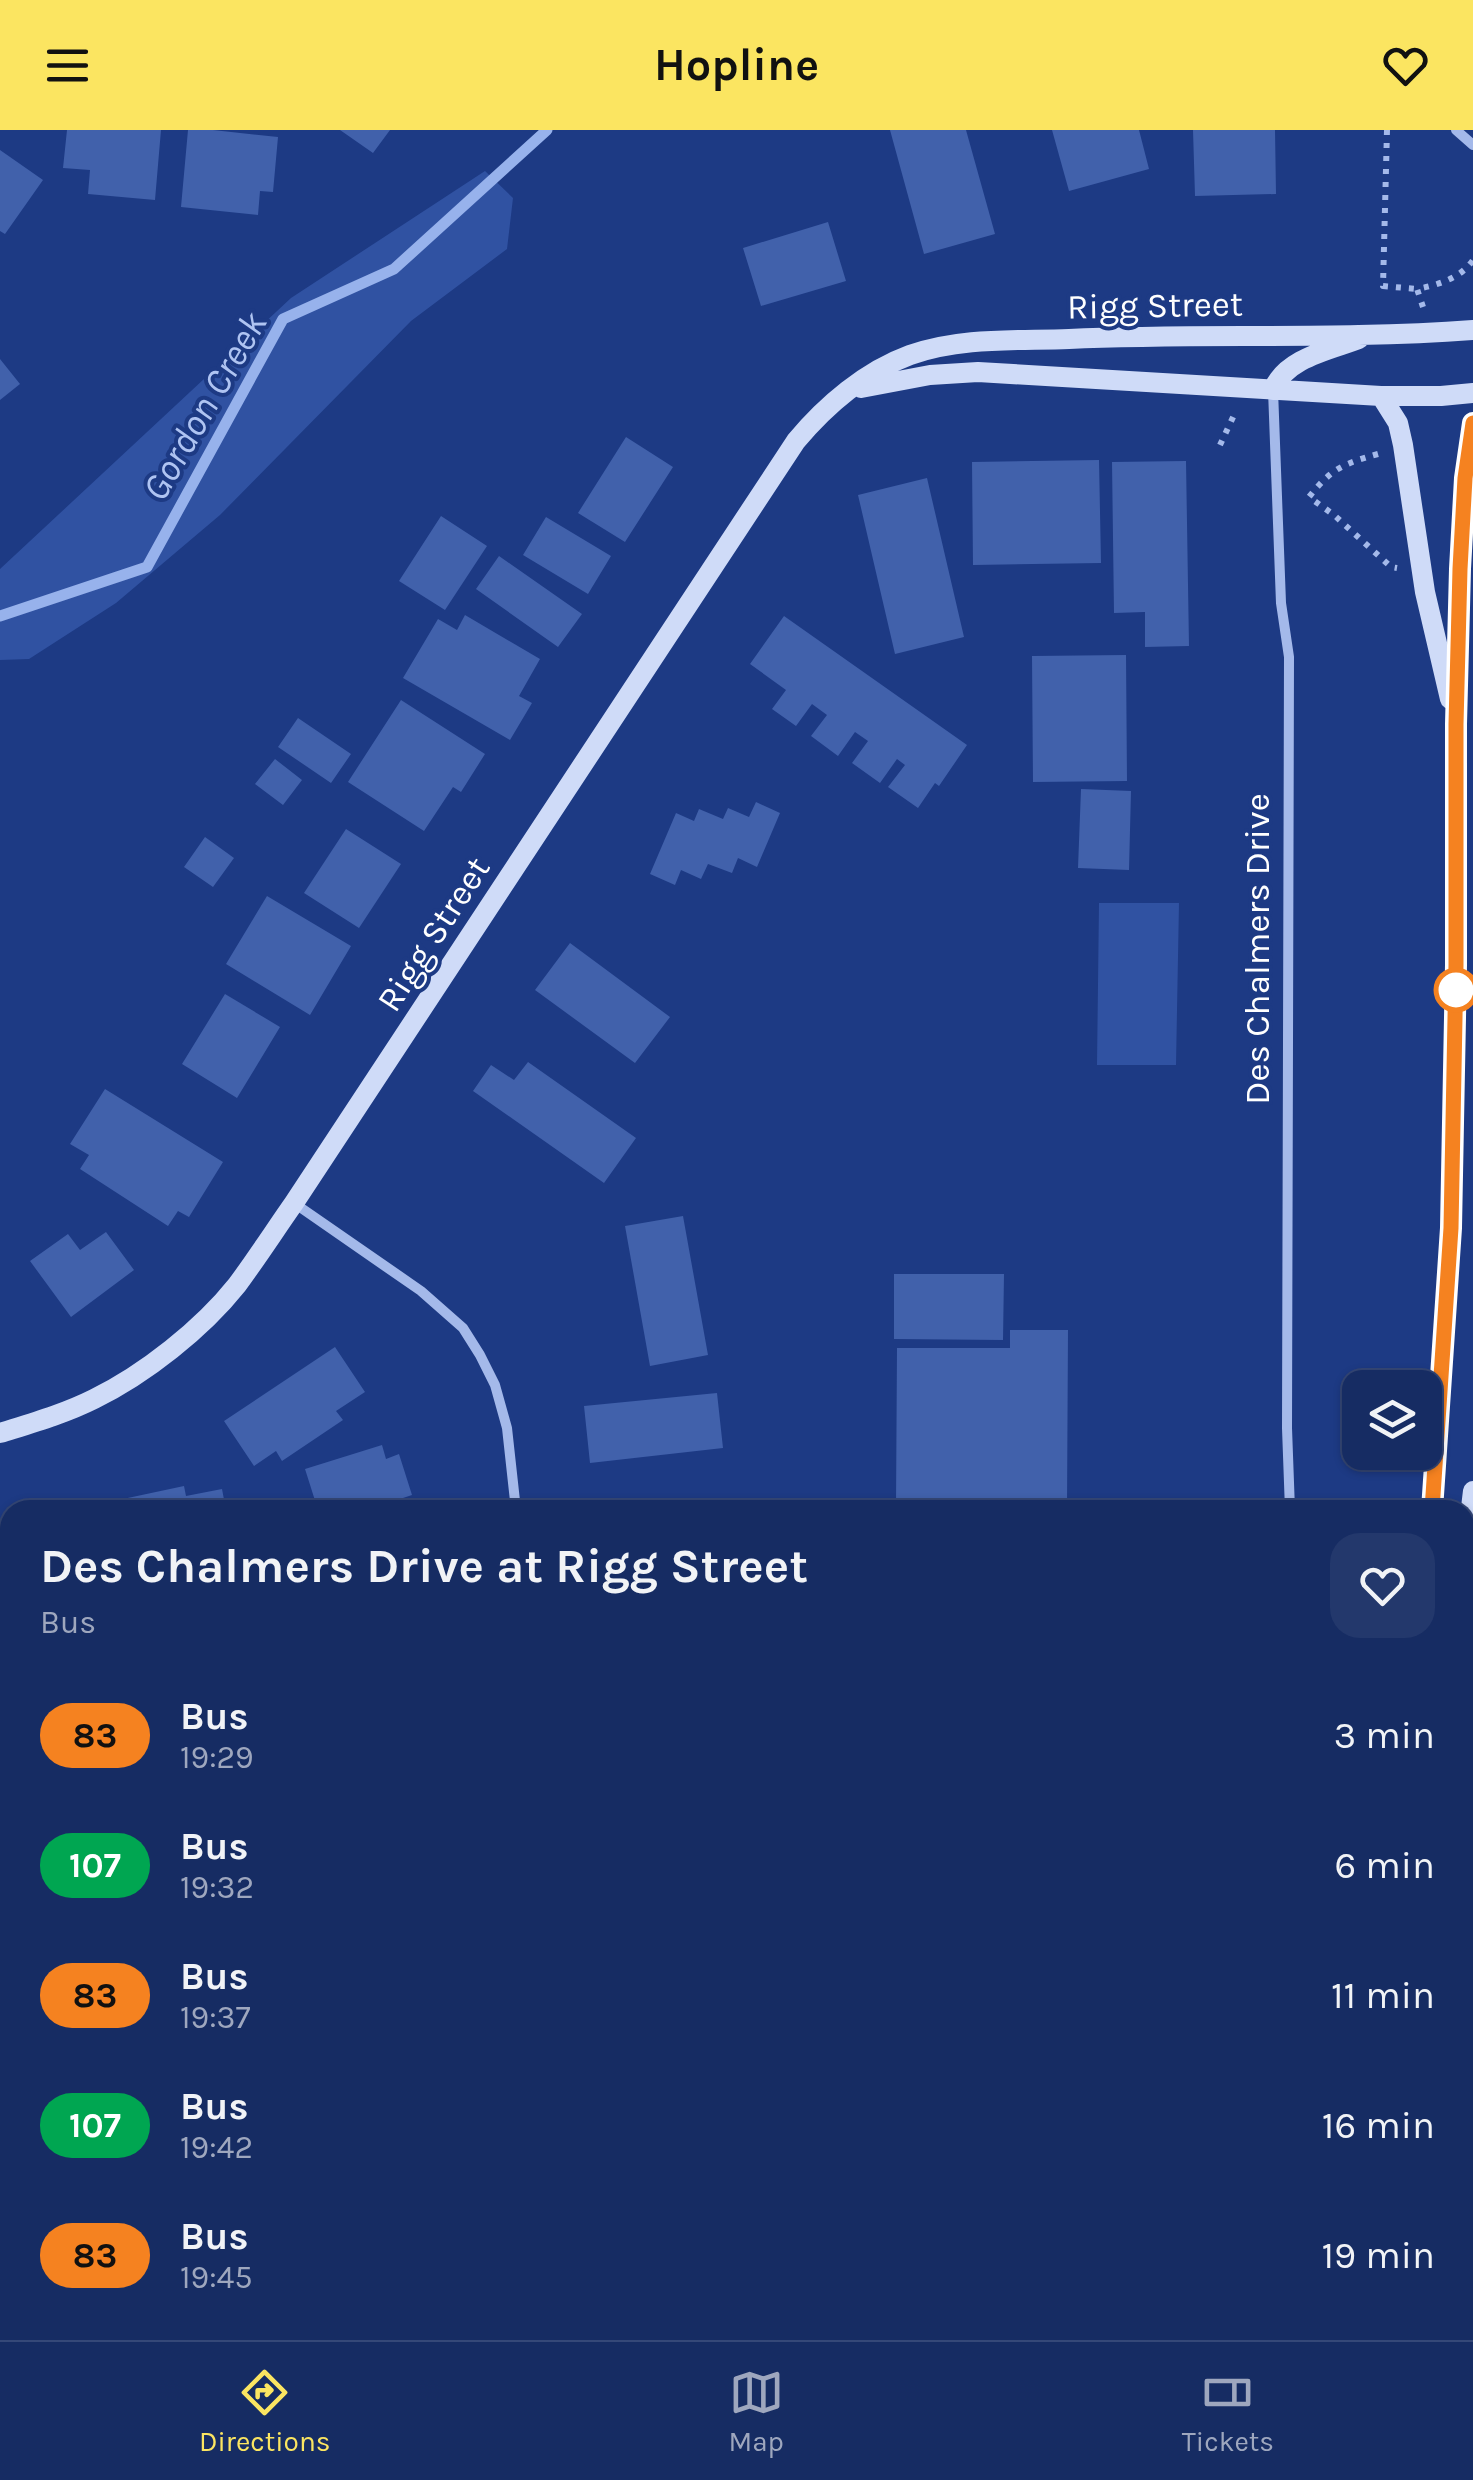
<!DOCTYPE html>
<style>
:root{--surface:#162c63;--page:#23386c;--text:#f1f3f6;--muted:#9ea7be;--line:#354878;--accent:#fbe561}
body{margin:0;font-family:Karla,sans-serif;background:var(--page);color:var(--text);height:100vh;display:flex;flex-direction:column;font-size:38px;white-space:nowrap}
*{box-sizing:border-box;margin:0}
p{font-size:32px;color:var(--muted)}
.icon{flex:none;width:55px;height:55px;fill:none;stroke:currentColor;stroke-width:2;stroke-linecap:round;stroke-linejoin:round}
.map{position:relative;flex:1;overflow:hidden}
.details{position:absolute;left:0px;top:1370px;width:1475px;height:840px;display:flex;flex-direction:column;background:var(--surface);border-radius:30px 30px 0 0;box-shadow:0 2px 8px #0004,0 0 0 2px var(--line)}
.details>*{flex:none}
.badge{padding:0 20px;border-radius:32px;font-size:35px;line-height:65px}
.tools{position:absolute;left:1342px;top:1240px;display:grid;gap:20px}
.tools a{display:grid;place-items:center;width:100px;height:100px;border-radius:20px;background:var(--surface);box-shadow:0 2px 8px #0004,0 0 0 2px var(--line);font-size:50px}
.map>.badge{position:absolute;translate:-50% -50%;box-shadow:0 0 0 5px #fff}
.round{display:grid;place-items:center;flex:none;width:105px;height:105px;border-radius:30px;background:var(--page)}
.headline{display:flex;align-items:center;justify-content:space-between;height:170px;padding:0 40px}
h1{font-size:48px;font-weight:700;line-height:75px}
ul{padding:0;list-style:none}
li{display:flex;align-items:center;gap:30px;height:130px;padding:0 40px}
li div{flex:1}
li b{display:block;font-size:38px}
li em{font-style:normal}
li .badge{min-width:110px;font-weight:700;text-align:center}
header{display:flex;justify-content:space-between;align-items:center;height:130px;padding:0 40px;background:var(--accent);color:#111;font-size:45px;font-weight:700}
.menu{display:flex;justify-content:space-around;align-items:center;height:140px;border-top:2px solid var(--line);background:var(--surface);font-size:28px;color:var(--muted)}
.menu a{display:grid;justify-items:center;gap:5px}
.menu .active{color:var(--accent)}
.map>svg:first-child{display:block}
</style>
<header><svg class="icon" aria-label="menu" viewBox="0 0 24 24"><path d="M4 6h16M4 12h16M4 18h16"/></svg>Hopline<svg class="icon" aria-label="heart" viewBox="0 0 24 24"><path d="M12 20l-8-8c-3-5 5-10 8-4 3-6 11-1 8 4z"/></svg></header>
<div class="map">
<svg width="1473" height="2210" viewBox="0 0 1473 2210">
<rect width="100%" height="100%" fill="#1d3a84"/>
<path fill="#3052a2" d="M485,41L513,68L507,119L411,191L220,385L116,473L29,529L0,530V439L291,168Z
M1099,773H1179L1176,935H1097Z"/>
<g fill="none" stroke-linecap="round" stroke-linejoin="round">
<path stroke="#97b2ec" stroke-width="11" d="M0,486L147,437L283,189L394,139L547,0"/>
</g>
<path fill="#4161ab" d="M67,0H161L155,70L88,64L90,40L63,38Z
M188,0H213L278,7L273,62L260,61L258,85L181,77Z
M340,0H390L373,23Z
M890,0H966L995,104L924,124Z
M1052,0H1139L1149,39L1069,61Z
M1193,0H1275L1276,64L1195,66Z
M0,20L43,50L5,104L0,101Z
M828,92L846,151L761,176L743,118Z
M0,229L20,254L0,270Z
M626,307L673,337L625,412L578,383Z
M1099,330L1101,433L973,435L972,332Z
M1186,331L1189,516L1145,517V482L1114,483L1112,332Z
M927,348L964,507L895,524L858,365Z
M441,386L487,416L445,480L399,451Z
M546,387L611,426L588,464L523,425Z
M499,426L582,484L558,517L476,459Z
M465,485L540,529L519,566L532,573L510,610L403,548L438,489L457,500Z
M784,486L967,615L939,656L935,653L918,678L888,657L905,635L897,629L880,653L852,633L868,611L855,602L838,626L811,606L827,585L812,574L796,596L772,579L786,560L750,534Z
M1126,525L1127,651L1033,652L1032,526Z
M401,570L485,624L461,662L453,657L424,701L348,652Z
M298,588L351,624L331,653L278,617Z
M275,629L302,650L283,675L255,654Z
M1081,659L1131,661L1129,740L1078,738Z
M756,672L780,683L757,737L738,728L732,743L708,734L701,749L681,740L675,755L650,744L676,683L694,691L699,679L723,689L728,678L749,687Z
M346,699L401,734L359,798L304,763Z
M205,707L234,728L213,757L184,737Z
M267,766L351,816L310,885L226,834Z
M570,813L670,887L635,933L535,860Z
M225,864L280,897L237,968L182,934Z
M528,932L636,1008L604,1053L473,961L491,935L514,950Z
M105,959L223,1032L189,1087L178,1081L168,1096L80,1039L89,1025L70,1014Z
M683,1086L708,1225L650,1236L625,1096Z
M106,1102L134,1140L71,1187L30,1131L68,1104L80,1120Z
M894,1144H1004L1003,1210L894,1209Z
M1010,1200H1068L1067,1377L896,1375L897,1218H1010Z
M335,1217L365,1262L336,1281L343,1290L282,1331L276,1321L254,1336L224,1291Z
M717,1263L723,1318L590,1333L584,1276Z
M382,1315L386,1329L399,1324L412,1365L403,1368L407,1380H318L305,1339Z
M184,1356L186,1366L222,1359L226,1380H125L123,1369Z
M0,1423L9,1424L3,1502L0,1501Z
M0,1903L10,1904V1979H0Z
M0,2114L10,2115V2200H26L25,2209L0,2206Z
M77,2200H152L151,2210L77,2203Z
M182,2200H239L238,2210H182Z
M277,2200H365L364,2210H276Z
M386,2200L398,2201L486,2200L485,2210H385Z
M1009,2200H1117L1116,2204H1103V2210H1008Z"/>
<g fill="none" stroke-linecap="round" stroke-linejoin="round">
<path stroke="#a4b9ea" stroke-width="6" stroke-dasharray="5 8" stroke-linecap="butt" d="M1387,0L1383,156L1417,159
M1423,177L1417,159C1438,155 1461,148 1473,130
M1220,315L1234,285
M1378,324C1343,334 1332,338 1309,367L1334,385L1391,437L1397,438"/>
<path stroke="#a4b9ea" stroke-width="10" d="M1456,0L1473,15
M1273,260L1281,473L1289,527L1287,1298L1290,1380
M294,1073L421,1161L463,1198L480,1225L495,1255L507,1298L516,1380
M0,1785L10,1782
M591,2210L594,2200"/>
<path stroke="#cfdbf8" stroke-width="20" d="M861,258L930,245L978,242L1381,266H1441L1473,263
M1273,260C1285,228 1330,220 1359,209
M1381,266L1398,293L1403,315L1425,462L1450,569
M0,1303C32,1293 64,1284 94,1269C145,1244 202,1199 237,1155C257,1128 275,1100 294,1073L796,311C826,275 866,241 910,225C961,207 1016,211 1069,209C1203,203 1339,210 1473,200
M1432,1380L1451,1098L1456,835V594L1460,439L1465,348L1473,293
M1465,1428L1473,1361
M1352,2210L1353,2200"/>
<path stroke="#fff" stroke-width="30" d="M1466,2210L1473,2103"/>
</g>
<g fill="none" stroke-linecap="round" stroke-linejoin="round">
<defs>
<path id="line" d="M1432,1380L1451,1098L1456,835V594L1460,439L1465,348L1473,293"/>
</defs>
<use href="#line" stroke="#fff" stroke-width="22"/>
<use href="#line" stroke="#f58220" stroke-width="15"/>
</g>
<circle fill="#fff" stroke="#f58220" stroke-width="5" cx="1456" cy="860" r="20"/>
<g text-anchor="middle" stroke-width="8" stroke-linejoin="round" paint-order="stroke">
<g font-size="35" fill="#fff" stroke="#1d3a84">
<text transform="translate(1155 175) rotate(-1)" y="12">Rigg Street</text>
<text transform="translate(433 804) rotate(-57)" y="12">Rigg Street</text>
<text transform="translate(1257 819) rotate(-90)" y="12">Des Chalmers Drive</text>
</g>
<g font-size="38" font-style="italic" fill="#afc4f2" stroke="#1d3a84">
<text transform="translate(204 276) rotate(-60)" y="13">Gordon Creek</text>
</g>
</g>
</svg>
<div class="tools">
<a><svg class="icon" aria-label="layers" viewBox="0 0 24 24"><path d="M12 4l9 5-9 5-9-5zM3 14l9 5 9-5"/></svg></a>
</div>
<section class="details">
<div class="headline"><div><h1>Des Chalmers Drive at Rigg Street</h1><p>Bus</p></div><a class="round"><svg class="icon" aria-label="heart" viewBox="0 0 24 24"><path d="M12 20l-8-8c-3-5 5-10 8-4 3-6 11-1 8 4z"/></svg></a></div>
<ul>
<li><span class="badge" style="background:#f58220;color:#111">83</span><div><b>Bus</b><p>19:29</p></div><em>3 min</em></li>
<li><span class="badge" style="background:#00a651;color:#fff">107</span><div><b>Bus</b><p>19:32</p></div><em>6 min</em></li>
<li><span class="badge" style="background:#f58220;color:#111">83</span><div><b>Bus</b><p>19:37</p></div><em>11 min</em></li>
<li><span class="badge" style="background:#00a651;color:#fff">107</span><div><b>Bus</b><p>19:42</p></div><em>16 min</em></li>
<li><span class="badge" style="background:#f58220;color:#111">83</span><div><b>Bus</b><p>19:45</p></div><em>19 min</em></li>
</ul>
</section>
</div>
<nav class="menu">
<a class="active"><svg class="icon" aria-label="directions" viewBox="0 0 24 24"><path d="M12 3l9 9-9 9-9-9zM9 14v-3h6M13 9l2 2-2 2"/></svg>Directions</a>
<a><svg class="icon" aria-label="map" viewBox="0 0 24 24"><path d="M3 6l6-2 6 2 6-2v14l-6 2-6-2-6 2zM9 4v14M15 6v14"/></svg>Map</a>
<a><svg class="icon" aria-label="tickets" viewBox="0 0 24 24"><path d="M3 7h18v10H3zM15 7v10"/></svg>Tickets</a>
</nav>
